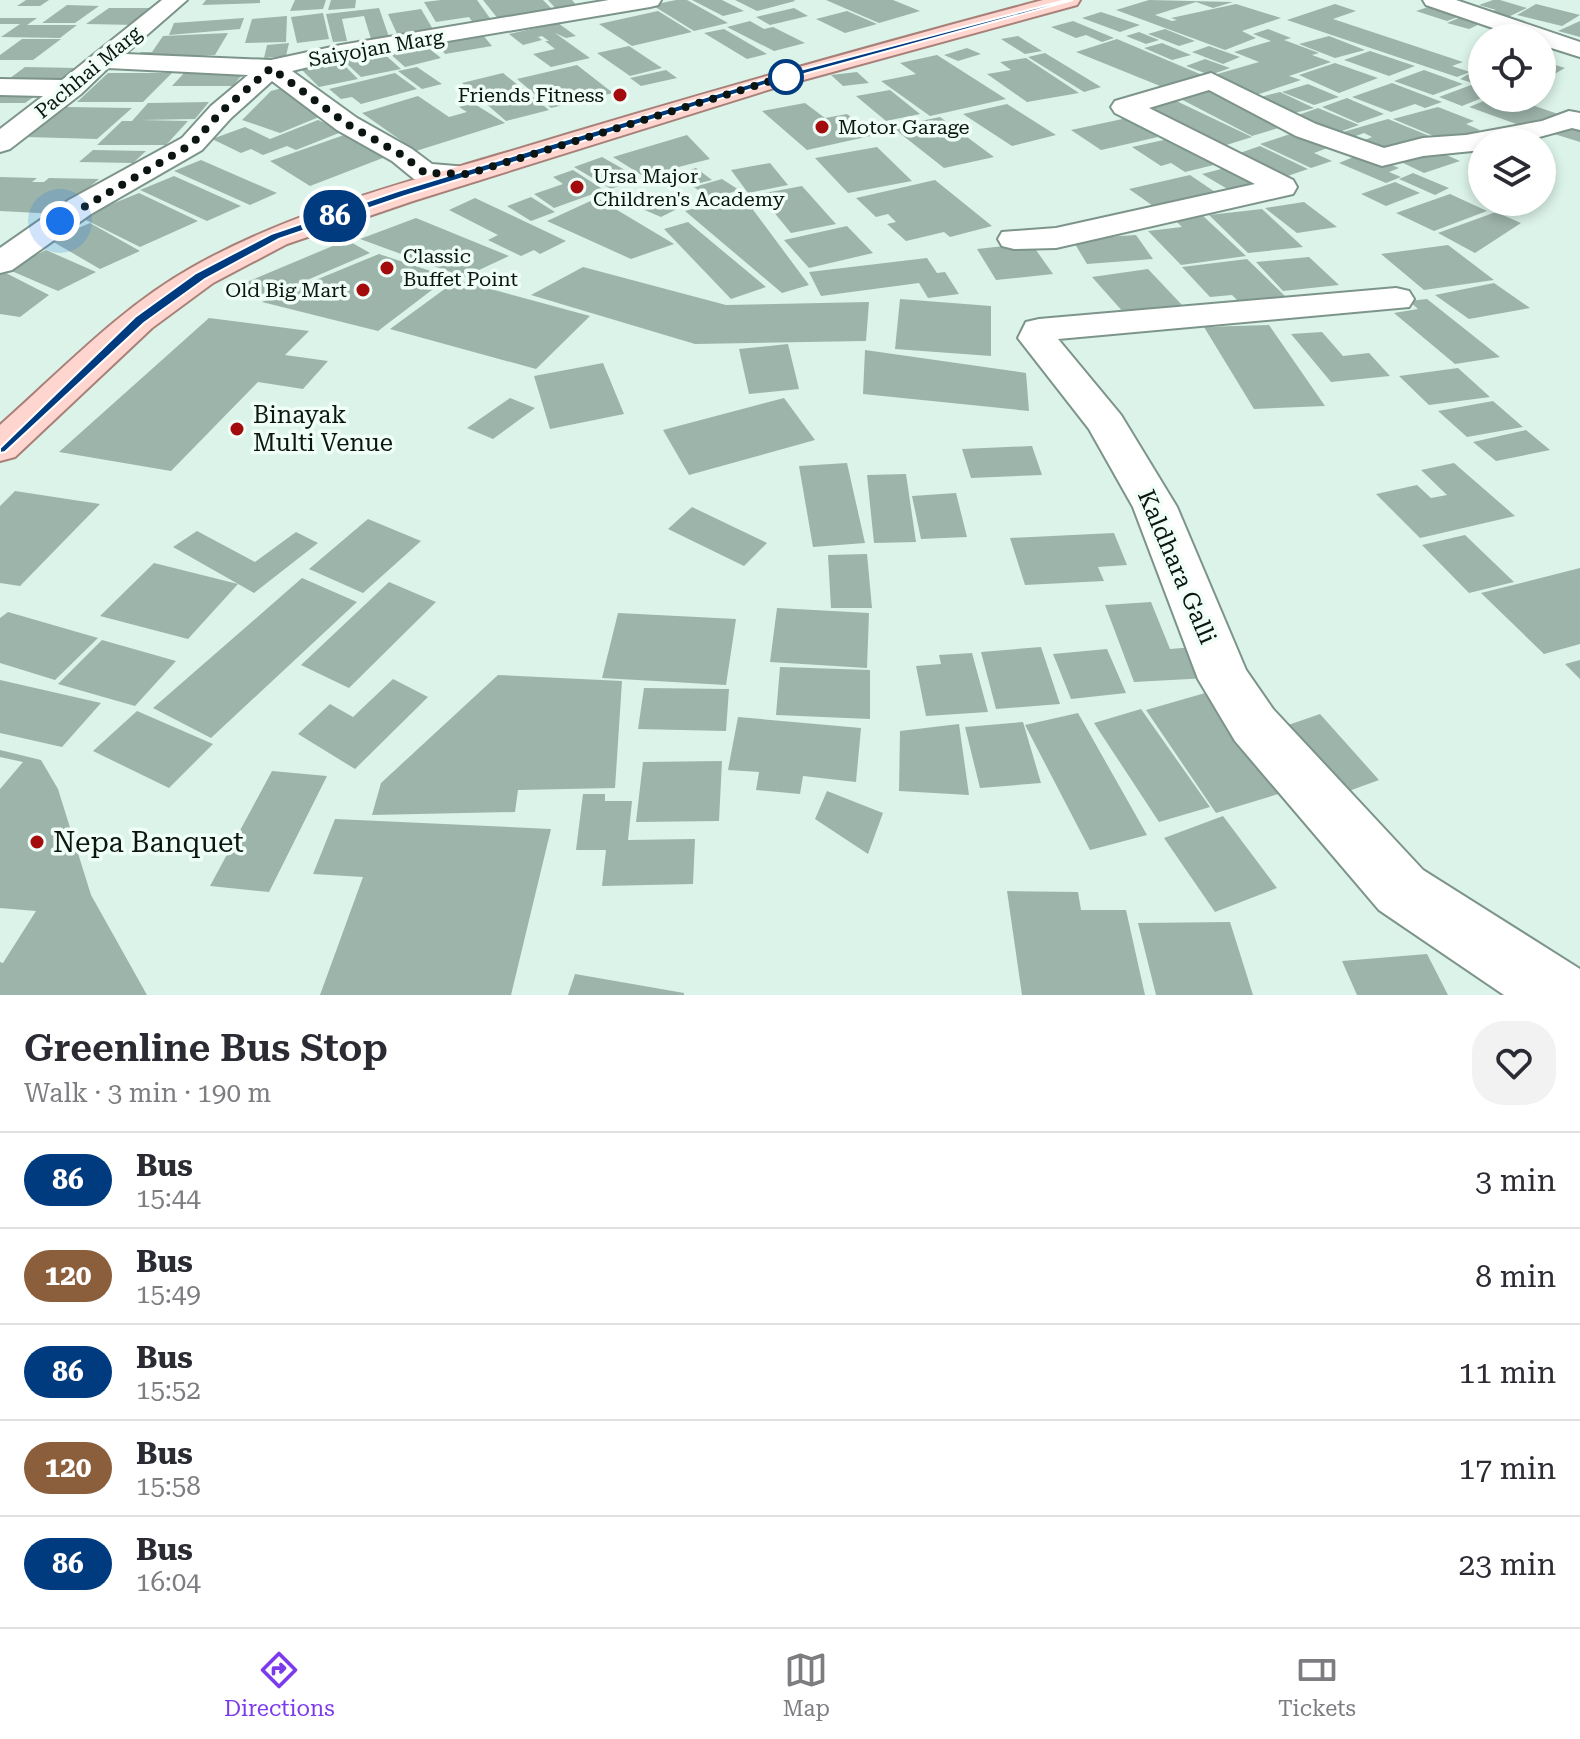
<!DOCTYPE html>
<meta charset="utf-8">
<style>
:root{--surface:#fff;--page:#f2f2f3;--text:#2b2b33;--muted:#7c7c81;--line:#e1e1e2;--accent:#7c3aed}
body{margin:0;font-family:"Roboto Serif",serif;background:var(--page);color:var(--text);height:100vh;display:flex;flex-direction:column;font-size:30px;white-space:nowrap}
*{box-sizing:border-box;margin:0}
p{font-size:26px;color:var(--muted)}
.icon{flex:none;width:44px;height:44px;fill:none;stroke:currentColor;stroke-width:2;stroke-linecap:round;stroke-linejoin:round}
.map{position:relative;height:995px;overflow:hidden}
.side{display:flex;flex-direction:column;background:var(--surface);flex:1}
.side>*{flex:none}
.badge{padding:0 16px;border-radius:26px;font-size:28px;line-height:52px}
.controls{position:absolute;left:1468px;top:24px;display:grid;gap:16px}
.controls a{display:grid;place-items:center;width:88px;height:88px;border-radius:50%;background:var(--surface);box-shadow:0 4px 12px #0003;font-size:40px}
.you{position:absolute;width:40px;height:40px;margin:-20px;border:6px solid #fff;border-radius:50%;background:#1a73e8;box-shadow:0 0 0 12px #1a73e833}
.map>.badge{position:absolute;translate:-50% -50%;box-shadow:0 0 0 4px #fff}
.round{display:grid;place-items:center;flex:none;width:84px;height:84px;border-radius:32px;background:var(--page)}
.overview{display:flex;align-items:center;justify-content:space-between;height:136px;padding:0 24px}
h1{font-size:38px;font-weight:600;line-height:60px}
ul{padding:0;list-style:none}
li{display:flex;align-items:center;gap:24px;height:96px;padding:0 24px;border-top:2px solid var(--line)}
li div{flex:1}
li b{display:block;font-size:30px}
li em{font-style:normal}
li .badge{min-width:88px;font-weight:700;text-align:center}
.tab-bar{display:flex;justify-content:space-around;align-items:center;height:112px;border-top:2px solid var(--line);background:var(--surface);font-size:22px;color:var(--muted)}
.tab-bar a{display:grid;justify-items:center;gap:4px}
.tab-bar .selected{color:var(--accent)}
.map>svg:first-child{display:block}
</style>
<div class="map">
<svg width="1580" height="995" viewBox="0 0 1580 995">
<rect width="100%" height="100%" fill="#dbf3e8"/>
<path fill="#9db4aa" d="M26,0H49L40,6H17Z
M206,0H260V3L202,5Z
M295,0H326L323,9L290,11Z
M331,0H356L355,8L328,10Z
M441,0H477L492,21L474,24L469,17L436,22L424,2Z
M483,0H543L554,11L499,20Z
M548,0H572L579,8L558,11Z
M676,0H687L728,23L694,31L652,5Z
M692,0H722L744,11L723,16Z
M735,0H794L795,1L757,11Z
M826,0H893L920,11L879,23Z
M1149,0L1233,2L1213,8L1196,2L1155,15L1172,21L1177,20L1171,18L1236,4L1281,18L1242,31L1256,38L1225,50L1116,10Z
M1493,0H1500L1527,8L1506,18L1487,12L1496,10L1479,5Z
M1335,4L1356,11L1333,19L1463,62L1452,66L1470,72L1457,77L1287,20Z
M1536,4L1580,15L1562,26L1517,15Z
M67,5L99,6L75,23H42Z
M1431,6L1461,16L1447,21L1416,11Z
M109,8H159L137,25L86,24Z
M379,8L389,37L371,39L364,16L342,19L347,41L333,42L326,14Z
M794,8L808,16L770,25L756,17Z
M421,9L434,31L398,36L388,14Z
M658,11L692,32L632,46L599,24Z
M847,11L877,24L845,33L816,19Z
M1101,12L1140,25L1120,32L1082,18Z
M323,13L329,39L297,43L291,17Z
M287,16L286,42L245,43L252,19Z
M1461,17L1482,23L1469,29L1447,23Z
M0,18H37L27,25H77L60,38L1,37L20,24H0Z
M244,18L240,29L169,35L174,23Z
M750,21L764,29L773,27L805,43L774,51L727,27Z
M1073,21L1114,38L1102,42L1086,35L1076,38L1051,27Z
M1580,21V37L1558,31Z
M558,23L576,36L566,38L555,33L590,58L551,67L533,54L555,49L545,41H549L542,36L538,37L542,40L523,45L509,34Z
M724,29L767,54L747,59L704,33Z
M1165,29L1195,41L1179,46L1148,34Z
M1268,29L1291,38L1284,40L1319,53L1312,55L1331,62L1289,76L1301,80L1250,97L1207,77L1259,62L1234,52L1271,41L1253,34Z
M1139,32L1159,40L1146,44L1126,36Z
M228,33L215,55L136,59L141,52H152L163,36Z
M482,34L492,46L445,54L436,42Z
M1018,36L1042,51L1025,54L1001,39Z
M1329,36L1365,50L1335,58L1299,44Z
M22,39H61L33,60H0V55Z
M1117,39L1207,77L1170,90L1076,52Z
M289,43L286,56L264,58L267,45Z
M422,43L441,58L405,67L387,51Z
M1162,43L1191,55L1172,60L1144,48Z
M629,46L662,68L630,76L597,53Z
M1209,46L1240,57L1223,64L1192,52Z
M967,48L981,54L958,61L944,55Z
M1370,51L1415,66L1389,76L1344,60Z
M382,52L401,69L361,77L343,60Z
M1045,53L1101,87L1084,92L1028,57Z
M937,55L1006,99L930,116L881,81L916,74L900,63Z
M1026,58L1079,93L1027,102L987,74L1011,70L1000,62Z
M338,59L358,79L319,87L299,67Z
M1205,59L1230,68L1210,75L1186,66Z
M1542,61L1565,68L1542,81Z
M1335,63L1378,78L1339,93L1299,75Z
M577,65L613,93L551,108L517,79Z
M25,67L77,68L54,85L2,84Z
M417,67L442,84L422,89L398,71Z
M1482,67V86L1460,79L1472,72Z
M666,70L677,78L641,86L630,78Z
M1424,70L1463,84L1433,95L1394,81Z
M245,71L233,86H172L185,72Z
M857,72L869,83L843,86L831,75Z
M108,73H172L143,102H77Z
M395,73L417,89L361,104L352,97L341,99L329,89Z
M503,73L549,110L506,121L462,83Z
M1392,83L1442,102L1425,108L1415,104L1391,112L1352,97Z
M1308,84L1339,97L1314,105L1282,92Z
M1471,85L1482,89V98L1462,106L1439,97Z
M1211,86L1292,124L1252,136L1173,95Z
M282,88L324,115L280,133L242,120L271,91Z
M0,90L42,91L25,103H0Z
M890,90L920,114L886,121L856,96Z
M1280,92L1314,108L1287,115L1253,99Z
M418,96L449,117L467,112L459,107L473,103L505,123L416,151L362,113Z
M1168,97L1252,137L1220,147L1137,106Z
M1347,98L1384,114L1358,123L1322,107Z
M1491,98H1512L1561,115L1530,129L1469,107Z
M209,102L195,119L141,120L188,121L166,145H97L122,121H132L148,103Z
M805,103L825,118L847,114L875,135L807,150L762,111Z
M1007,104L1056,135L1012,146L963,114Z
M65,107L132,108L97,139L26,137Z
M1438,107L1474,121L1466,124L1480,130L1448,142L1393,119Z
M1318,108L1359,125L1328,136L1287,119Z
M940,117L994,157L944,168L892,127Z
M1127,118L1158,137L1101,150L1071,130Z
M1388,119L1432,137L1388,151L1362,141L1372,137L1364,133L1353,137L1343,132Z
M318,120L344,131L296,150L287,146L263,155L251,149L241,153L212,139L245,127L270,139Z
M1580,125V142L1551,133Z
M1299,131L1333,146L1314,153L1332,161L1311,168L1260,144Z
M347,134L388,156L310,186L270,161Z
M687,135L710,159L643,176L613,157Z
M1177,137L1222,163L1185,172L1171,163L1161,166L1132,147Z
M1260,146L1308,169L1279,179L1231,156Z
M877,147L912,181L848,193L815,158Z
M93,150L146,151L133,163L79,162Z
M1435,150L1460,161L1424,173L1399,161Z
M1363,153L1399,168L1389,172L1401,177L1386,183L1339,163Z
M602,157L639,178L611,189L574,167Z
M201,160L277,193L250,205L174,171Z
M770,163L788,185L748,193L731,170Z
M696,168L712,180L688,186L672,175Z
M1225,168L1259,188L1236,194L1202,174Z
M573,170L604,190L554,208L534,194L563,184L553,177Z
M1413,173L1449,188L1435,195L1399,179Z
M1190,175L1218,194L1156,208L1129,189Z
M174,176L241,206L207,221L140,190Z
M0,177L37,178L32,182H44L49,178L99,179L57,214L0,211Z
M722,179L739,190L710,199L694,187Z
M935,180L992,226L950,237L944,232L906,241L887,224L896,222L888,214L876,217L856,198Z
M1395,182L1420,193L1386,206L1361,194Z
M802,186L836,224L791,233L759,194Z
M139,193L198,221L140,247L80,217Z
M668,194L689,203L661,217L640,208Z
M1450,194L1487,211L1434,231L1396,213Z
M742,195L809,285L782,293L685,211Z
M531,197L555,212L531,221L507,206Z
M475,198L566,241L540,254L534,250L521,256L488,240L498,235L449,210Z
M597,198L674,244L631,259L547,221Z
M1304,202L1337,227L1297,233L1265,208Z
M1262,209L1303,247L1248,253L1209,215Z
M1496,212L1521,223L1475,253L1438,233Z
M1202,215L1246,256L1181,265L1148,231L1182,227L1173,218Z
M416,218L509,256L464,277L360,239Z
M688,222L766,287L731,299L664,229Z
M90,223L140,251L100,269L50,240Z
M847,226L873,253L809,268L784,240Z
M1136,235L1153,259L1087,264L1072,239Z
M347,240L370,253L263,299L242,284Z
M1031,243L1053,274L996,280L977,249Z
M1448,245L1494,280L1424,290L1381,254Z
M46,250L96,272L58,291L7,269Z
M379,254L449,277L378,331L262,302Z
M1309,257L1339,285L1283,291L1256,262Z
M927,258L937,273L945,272L959,294L928,298L919,283L821,296L809,272Z
M1247,259L1285,296L1239,302L1232,295L1210,297L1182,267Z
M583,267L726,305L869,302L866,341L695,344L531,295Z
M1148,269L1182,305L1124,313L1092,277Z
M0,270L49,295L20,317L0,314Z
M457,280L590,316L536,369L390,329Z
M1494,283L1530,308L1469,319L1435,295Z
M900,299L991,306V356L895,349Z
M1427,299L1500,357L1455,364L1394,313L1418,309L1409,301Z
M209,318L309,331L285,355L328,361L303,389L258,382L171,471L59,452Z
M1269,325L1325,406L1254,409L1204,327Z
M1322,332L1343,356L1369,353L1390,376L1331,382L1291,334Z
M788,344L799,389L749,394L739,349Z
M865,350L1026,373L1029,411L863,394Z
M603,363L624,414L550,429L534,376Z
M1458,368L1490,397L1429,405L1399,376Z
M510,398L535,408L493,439L467,428Z
M784,398L815,440L689,475L663,430Z
M1493,401L1523,427L1467,437L1438,411Z
M1526,430L1550,450L1496,461L1473,442Z
M1032,446L1042,475L971,478L962,449Z
M847,463L865,543L813,547L799,466Z
M1454,463L1515,516L1420,538L1376,494L1417,485L1431,498L1447,495L1421,470Z
M906,474L916,542L874,543L867,475Z
M15,491L100,504L20,586L0,583V506Z
M956,493L967,537L921,539L912,496Z
M692,507L767,543L744,566L668,529Z
M368,519L421,541L363,593L309,569Z
M197,531L255,562L296,532L318,543L254,593L173,547Z
M1114,533L1127,565L1098,567L1104,581L1025,585L1010,538Z
M1465,535L1514,582L1469,593L1422,545Z
M867,554L872,608H831L828,555Z
M154,563L238,584L188,639L100,616Z
M1580,568V644L1544,654L1481,593Z
M302,578L357,602L211,738L153,708Z
M389,582L436,602L349,688L301,665Z
M1151,602L1170,649L1194,647L1208,678L1134,682L1105,605Z
M777,608L869,613L867,668L770,662Z
M8,612L98,638L55,680L0,663V618Z
M618,613L736,619L726,685L602,678Z
M102,640L176,661L135,706L58,684Z
M1041,647L1060,704L996,709L981,652Z
M1107,649L1126,693L1071,699L1053,654Z
M972,653L988,712L926,716L916,666L941,664L939,655Z
M1580,660V679L1565,664Z
M780,667L870,670V719L776,715Z
M498,675L622,681L615,788L518,790L515,812L372,815L381,783Z
M393,679L428,697L355,769L298,734L330,704L353,717Z
M0,680L101,703L62,747L0,733Z
M644,688L729,689L726,731L638,729Z
M1219,689L1295,789L1216,813L1146,710Z
M1141,709L1210,807L1159,822L1094,723Z
M137,711L213,744L169,788L93,751Z
M1078,713L1147,835L1090,850L1025,725Z
M1320,714L1379,780L1327,799L1271,731Z
M738,717L861,728L856,782L803,776L800,794L756,790L759,772L728,770Z
M1023,722L1041,783L980,788L965,727Z
M959,724L969,795L899,791L900,731Z
M0,750L41,760L58,789L91,895L147,995H0V962L3,963L36,911L0,908V789L23,762L0,757Z
M722,761L719,821L636,822L643,762Z
M272,771L327,776L269,892L210,886Z
M827,791L883,813L868,854L815,819Z
M583,794H605V801H632L628,840L695,839L693,884L602,886L606,850H576Z
M1223,816L1277,888L1215,912L1164,838Z
M335,819L551,829L511,995H320L363,877L313,874Z
M1007,891L1078,892L1081,910H1126L1145,995H1022Z
M1230,922L1253,995H1156L1138,923Z
M1427,954L1448,995H1357L1342,961Z
M575,974L684,993V995H568Z"/>
<g fill="none" stroke-linecap="round" stroke-linejoin="round">
<defs>
<path id="minor" d="M162,0H187L125,54L271,60L341,45L609,0H661L658,5L650,7L341,59L292,71L357,118L412,149L432,164L479,168L483,174L479,180L468,183L414,179L392,161L337,130L272,81L231,118L202,150L91,214L12,270L0,273V248L69,200L182,138L211,106L248,75L108,68L81,94L10,149L0,152V129L43,96L0,95V79L62,80Z
M1423,0H1456L1580,42V57L1542,45V38H1522L1426,5Z
M1211,73L1316,124L1384,148L1423,138L1466,135L1542,121L1569,111L1580,113V130L1572,128L1521,142H1482V150L1423,156L1382,166L1296,136L1209,90L1149,108L1293,180L1297,187L1293,194L1056,248L1014,249L1002,246L998,239L1002,232L1056,228L1255,184L1115,113L1111,107L1115,101Z
M1396,288L1409,291L1414,299L1409,307L1058,339L1121,415L1177,507L1246,670L1273,709L1423,870L1580,969V995H1504L1379,910L1235,741L1198,679L1133,507L1089,429L1018,338L1026,322L1039,319Z"/>
<path id="major" d="M1043,0H1080L1077,5L774,88L413,201L287,244L213,283L152,328L15,457L0,461V425C61,371 120,308 191,268C289,212 401,184 508,152C686,98 863,48 1043,0Z"/>
</defs>
<use href="#minor" stroke="#7d948a" stroke-width="4"/>
<use href="#major" stroke="#a98078" stroke-width="4"/>
<use href="#minor" fill="#fff" fill-rule="evenodd"/>
<use href="#major" fill="#fed6cf" fill-rule="evenodd"/>
</g>
<path fill="#003b80" stroke="#fff" stroke-width="2" d="M1066,0H1073L768,84L405,196L279,239L205,279L144,323L5,452L0,453V448L135,317L196,273L271,234L398,191L762,80Z"/>
<g fill="none" stroke-linecap="round" stroke-linejoin="round">
<path stroke="#0c1511" stroke-width="8" stroke-dasharray="0 14.4" d="M60,221L192,144L221,112L271,68L347,124L402,155L425,173L468,174L790,75L786,77"/>
</g>
<circle fill="#fff" stroke="#003b80" stroke-width="4" cx="786" cy="77" r="16"/>
<g fill="#a30b0c" stroke="#effef7" stroke-width="3">
<circle cx="620" cy="95" r="8"/>
<circle cx="822" cy="127" r="8"/>
<circle cx="577" cy="187" r="8"/>
<circle cx="387" cy="268" r="8"/>
<circle cx="363" cy="290" r="8"/>
<circle cx="237" cy="429" r="8"/>
<circle cx="37" cy="842" r="8"/>
</g>
<g text-anchor="middle" stroke-width="7" stroke-linejoin="round" paint-order="stroke">
<g font-size="20" fill="#0c1511" stroke="#effef7">
<text transform="translate(376 48) rotate(-10)" y="7">Saiyojan Marg</text>
<text transform="translate(88 72) rotate(-40)" y="7">Pachhai Marg</text>
</g>
<g font-size="20" fill="#0c1511" stroke="#effef7" text-anchor="start">
<text x="604" y="102" text-anchor="end">Friends Fitness</text>
<text x="838" y="134">Motor Garage</text>
<text x="593" y="183">Ursa Major<tspan x="593" dy="23">Children's Academy</tspan></text>
<text x="403" y="263">Classic<tspan x="403" dy="23">Buffet Point</tspan></text>
<text x="347" y="297" text-anchor="end">Old Big Mart</text>
</g>
<g font-size="24" fill="#0c1511" stroke="#effef7" text-anchor="start">
<text x="253" y="423">Binayak<tspan x="253" dy="28">Multi Venue</tspan></text>
</g>
<g font-size="24" fill="#0c1511" stroke="#effef7">
<text transform="translate(1177 567) rotate(67)" y="8">Kaldhara Galli</text>
</g>
<g font-size="28" fill="#0c1511" stroke="#effef7" text-anchor="start">
<text x="53" y="852">Nepa Banquet</text>
</g>
</g>
</svg>
<div class="controls">
<a><svg class="icon" aria-label="locate" viewBox="0 0 24 24"><circle cx="12" cy="12" r="6"/><path d="M12 2v4M12 18v4M2 12h4M18 12h4"/></svg></a>
<a><svg class="icon" aria-label="layers" viewBox="0 0 24 24"><path d="M12 4l9 5-9 5-9-5zM3 14l9 5 9-5"/></svg></a>
</div>
<div class="you" style="left:60px;top:221px"></div>
<b class="badge" style="left:335px;top:216px;background:#003b80;color:#fff">86</b>
</div>
<section class="side">
<div class="overview"><div><h1>Greenline Bus Stop</h1><p>Walk · 3 min · 190 m</p></div><a class="round"><svg class="icon" aria-label="heart" viewBox="0 0 24 24"><path d="M12 20l-8-8c-3-5 5-10 8-4 3-6 11-1 8 4z"/></svg></a></div>
<ul>
<li><span class="badge" style="background:#003b80;color:#fff">86</span><div><b>Bus</b><p>15:44</p></div><em>3 min</em></li>
<li><span class="badge" style="background:#8b5e3c;color:#fff">120</span><div><b>Bus</b><p>15:49</p></div><em>8 min</em></li>
<li><span class="badge" style="background:#003b80;color:#fff">86</span><div><b>Bus</b><p>15:52</p></div><em>11 min</em></li>
<li><span class="badge" style="background:#8b5e3c;color:#fff">120</span><div><b>Bus</b><p>15:58</p></div><em>17 min</em></li>
<li><span class="badge" style="background:#003b80;color:#fff">86</span><div><b>Bus</b><p>16:04</p></div><em>23 min</em></li>
</ul>
</section>
<nav class="tab-bar">
<a class="selected"><svg class="icon" aria-label="directions" viewBox="0 0 24 24"><path d="M12 3l9 9-9 9-9-9zM9 14v-3h6M13 9l2 2-2 2"/></svg>Directions</a>
<a><svg class="icon" aria-label="map" viewBox="0 0 24 24"><path d="M3 6l6-2 6 2 6-2v14l-6 2-6-2-6 2zM9 4v14M15 6v14"/></svg>Map</a>
<a><svg class="icon" aria-label="tickets" viewBox="0 0 24 24"><path d="M3 7h18v10H3zM15 7v10"/></svg>Tickets</a>
</nav>
